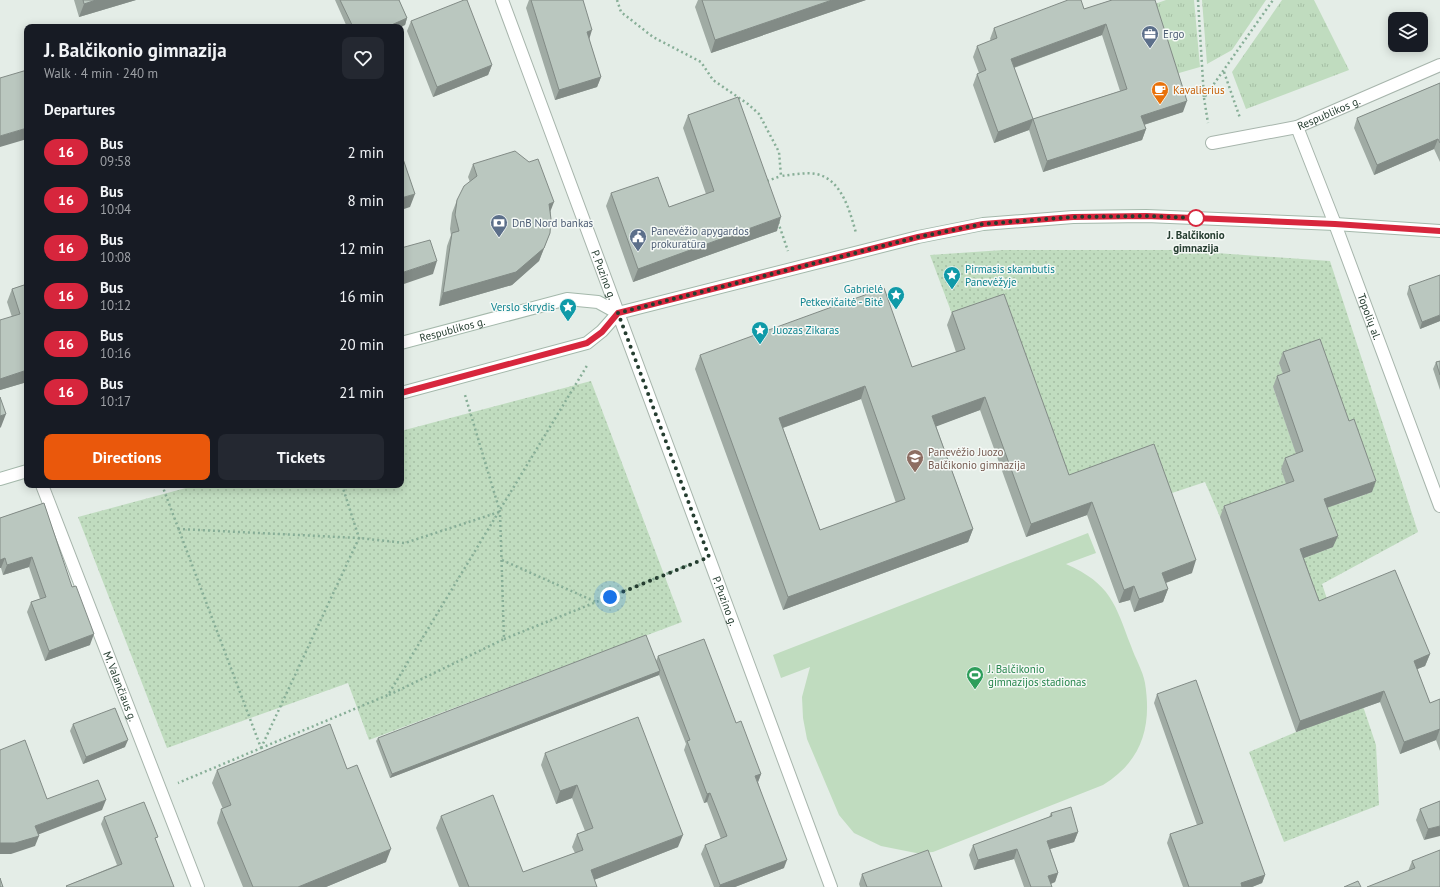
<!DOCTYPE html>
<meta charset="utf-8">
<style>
:root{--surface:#171b24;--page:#242831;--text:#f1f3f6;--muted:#9ea1a6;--accent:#ea580c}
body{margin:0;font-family:"PT Sans",sans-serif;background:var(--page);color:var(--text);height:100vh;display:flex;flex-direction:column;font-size:15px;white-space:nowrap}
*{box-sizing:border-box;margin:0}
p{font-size:13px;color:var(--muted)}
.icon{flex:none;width:22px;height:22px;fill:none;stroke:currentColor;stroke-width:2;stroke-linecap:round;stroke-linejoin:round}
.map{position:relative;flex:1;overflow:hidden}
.sheet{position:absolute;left:24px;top:24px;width:380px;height:464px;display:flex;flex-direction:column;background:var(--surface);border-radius:8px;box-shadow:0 2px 10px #0003}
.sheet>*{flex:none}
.badge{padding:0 8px;border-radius:13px;font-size:14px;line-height:26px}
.controls{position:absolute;left:1388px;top:12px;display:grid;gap:8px}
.controls a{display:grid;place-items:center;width:40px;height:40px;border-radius:8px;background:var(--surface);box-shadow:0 2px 10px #0003;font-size:20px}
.you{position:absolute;width:20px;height:20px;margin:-10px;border:3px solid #fff;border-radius:50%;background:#1a73e8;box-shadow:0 0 0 6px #1a73e833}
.map>.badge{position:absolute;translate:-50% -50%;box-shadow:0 0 0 2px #fff}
h2{padding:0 20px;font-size:15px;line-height:36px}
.round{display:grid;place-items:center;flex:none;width:42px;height:42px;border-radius:8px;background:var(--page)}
.summary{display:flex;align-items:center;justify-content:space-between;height:68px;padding:0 20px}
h1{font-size:19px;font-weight:700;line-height:30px}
.action{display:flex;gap:8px;margin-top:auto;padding:8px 20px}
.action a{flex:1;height:46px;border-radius:8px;background:var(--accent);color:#fff;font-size:16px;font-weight:700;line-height:46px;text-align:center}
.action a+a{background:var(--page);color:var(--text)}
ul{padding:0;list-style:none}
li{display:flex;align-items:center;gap:12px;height:48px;padding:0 20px}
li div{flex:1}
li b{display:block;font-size:15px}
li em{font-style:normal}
li .badge{min-width:44px;font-weight:700;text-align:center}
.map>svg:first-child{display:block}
</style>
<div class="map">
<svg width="1440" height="887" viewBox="0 0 1440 887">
<defs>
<pattern id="grass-tufts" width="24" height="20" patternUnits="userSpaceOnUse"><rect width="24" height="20" fill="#c0dcbf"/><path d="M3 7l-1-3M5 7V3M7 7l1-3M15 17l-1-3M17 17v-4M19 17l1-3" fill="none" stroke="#a5bea4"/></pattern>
<pattern id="park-dots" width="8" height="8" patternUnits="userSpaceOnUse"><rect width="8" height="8" fill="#c0dcbf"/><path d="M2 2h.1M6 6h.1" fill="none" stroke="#a5bea4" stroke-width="1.8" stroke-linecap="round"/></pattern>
</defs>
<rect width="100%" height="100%" fill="#e4ede7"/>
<path fill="url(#grass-tufts)" d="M1166,0H1194L1200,67L1172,75L1149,6Z
M1202,0H1266L1232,50L1207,64Z
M1282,0H1314L1349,70L1246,109L1232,72Z"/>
<path fill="url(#park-dots)" d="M1003,250H1173L1330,261L1418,532L1322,584L1376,745L1379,805L1284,842L1249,752L1296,732L1350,712L1296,561L1333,547L1312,489L1331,483L1339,504L1372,492L1350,430L1334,436L1321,399L1332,395L1316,350L1279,363L1286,382L1273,387L1299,462L1281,469L1304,534L1284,541L1269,500L1220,517L1205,482L1163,496L1149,457L1064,488L999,307L955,322L930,255Z
M591,381L682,622L369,740L348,683L167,748L78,517L197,485H401V431Z"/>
<path fill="#c0dcbf" d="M1088,533L1096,553L1066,564C1111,584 1115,604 1131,646C1135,658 1143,671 1145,683C1152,727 1142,761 1103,785L933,852L916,853L881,846L854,833L839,815L807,739L803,718L802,697L810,667L781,678L773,655Z"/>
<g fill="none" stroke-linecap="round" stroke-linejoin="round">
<defs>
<g id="minor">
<path id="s1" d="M502,0L831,887"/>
<path id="s2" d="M1297,127L1335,224L1440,506"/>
<path id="s3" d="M1212,143L1297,127L1440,65"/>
<path id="s4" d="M42,485L198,887"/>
</g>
<g id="secondary">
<path id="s5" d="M401,343L567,299L598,302L618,313"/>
<path d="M401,393L587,343L602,331L618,313L918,237L983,224L1073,217L1146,216L1335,224L1440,231"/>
<path d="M0,479L27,471"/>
</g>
</defs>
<use href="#minor" stroke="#a7b5ac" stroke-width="14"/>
<use href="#secondary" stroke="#a4b8ab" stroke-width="14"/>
<path stroke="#87ae97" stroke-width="2.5" stroke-dasharray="2 3" stroke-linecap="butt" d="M617,0L621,12L653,37L701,62L713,80L748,104L759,114L779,152L781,176C792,175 805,172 816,174C842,179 850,212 856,233
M1198,0L1204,98L1273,0
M1224,72L1240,118
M1204,98L1208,123
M767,181L781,176
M778,222L788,251
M162,485L261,748L178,783
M178,529L359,538L342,485
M502,560L596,602
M504,639L691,564
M389,695L504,639L500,512L465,395
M261,748L388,695L588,364
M261,748L359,538L405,543L499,512"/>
<use href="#minor" stroke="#fff" stroke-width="12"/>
<use href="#secondary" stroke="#fff" stroke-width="12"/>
</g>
<path fill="#a0aba4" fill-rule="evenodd" d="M74,0H136L79,17Z
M335,0H399L407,18L405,25L400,27H347Z
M529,0H583L589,39L601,77L597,87L555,100L526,8Z
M698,0H866L711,53L695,7Z
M1112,0L1183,112L1144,125L1146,129L1142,140L1043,172L1029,130L994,143L973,85L977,74L979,73L973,57L977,46L991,41L990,39L994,28L1084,9ZM1102,35L1120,91L1033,119L1014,68Z
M411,21L492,65L488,75L433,97L407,31Z
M1440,83V162L1434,149L1374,175L1354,128L1357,118Z
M688,115L777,231L633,282L606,206L611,193L669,207L706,194L683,128Z
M473,164L551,212L545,246L539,261L512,285L439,306L447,246L451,235L450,229L452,213L457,200L470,182L468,177Z
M27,284V382L0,390V321L12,317L7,302L12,289Z
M1409,286L1440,321L1420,329L1407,294Z
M952,312L1069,475L1192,573L1166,583L1168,589L1163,602L1134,612L1130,600L1119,603L1087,515L1026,537L980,410L936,426L973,529L968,542L783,610L695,369L700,355L912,367L956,352L947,325ZM861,399L896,503L820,530L783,428Z
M1283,352L1372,492L1327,508L1333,547L1304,558L1319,601L1430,654L1425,666L1417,669L1430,703L1440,699V751L1436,740L1400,754L1380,702L1296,732L1220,517L1224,506L1286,484L1281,469L1285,458L1296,454L1273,387L1277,376L1283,374L1279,363Z
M1440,361V390L1433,369L1436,362Z
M44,503L90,645L45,661L27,612L31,602L40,599L29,567L3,575L1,568H0V518Z
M658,656L736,723L761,774L758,782L784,868L735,887H714L701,854L705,845L721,839L707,802L704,803L684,750L686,744L659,675L390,778L376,741L378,738L656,661Z
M1157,694L1265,875L1262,883L1252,887H1183L1167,843L1170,834L1197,825L1154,703Z
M73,724L125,747L83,764L70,731Z
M545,753L678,847L594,880L597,887H459L436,828L441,816L523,872L575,853L572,847L577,834L585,831L572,798L556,804L541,765Z
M217,770L386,862L326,887H243L217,823L221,809H223L212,783Z
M1440,801L1424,840L1416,820L1420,809Z
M1051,813L1078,832L1074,842L1050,849L1058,873L1055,882L1051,884L1052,887H1024L1014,859L974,870L969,855L973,845L1049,817Z
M104,817L156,841L174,887H66V886L117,865L101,824Z
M1412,861L1440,887L1408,871Z
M862,874L942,887H860L859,884Z"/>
<path fill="#828b86" d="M96,0H136L79,17L84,4Z
M832,0H866L711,53L715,40Z
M407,18L405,25L400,27H387Z
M1106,24L1102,35L1007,70L1011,59Z
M592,30L589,40L587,32Z
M492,65L488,75L433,97L437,87Z
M601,77L597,87L555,100L559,90Z
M1187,101L1183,112L1137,127L1141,116Z
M1033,119L1029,130L994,143L998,132Z
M27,128V139L0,147V136Z
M1146,129L1142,140L1043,172L1047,161Z
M1438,139L1434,149L1374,175L1377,165Z
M415,194L410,207L401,210V198Z
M554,202L549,215V204Z
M781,217L777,231L633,282L638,269Z
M550,233L539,261L512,285L439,306L443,293Z
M437,261L433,274L401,285V273Z
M1440,315V321L1420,329L1422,322Z
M27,370V382L0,390V379Z
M865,386L861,399L774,431L779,418Z
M985,397L980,410L927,430L932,416Z
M6,414L1,427L0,428V416Z
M1376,481L1372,492L1320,510L1324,499Z
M1092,502L1087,515L1026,537L1031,524Z
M973,529L968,542L783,610L788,597Z
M1338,536L1333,547L1296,561L1300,549Z
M32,557L29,567L3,575L7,565Z
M5,558L1,568H0V560Z
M1196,560L1192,573L1157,586L1162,573Z
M1134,586L1130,600L1119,603L1124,590Z
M1168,589L1163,602L1134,612L1139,599Z
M94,634L90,645L45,661L49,651Z
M1430,654L1425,666L1410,672L1414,661Z
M660,671L659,675L390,778L392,774Z
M1384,691L1380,702L1296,732L1300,721Z
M1440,729L1436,740L1400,754L1404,742Z
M128,740L125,747L83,764L86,757Z
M761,774L758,782L755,776Z
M577,785L572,798L556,804L560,791Z
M710,793L707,802L704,803L707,794Z
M106,800L102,810L32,837L35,826Z
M1440,826V836L1424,840L1428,829Z
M1078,832L1074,842L1043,851L1047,841Z
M683,835L678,847L586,883L591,870Z
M39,836L35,846L11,854H0V843Z
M391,849L386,862L326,887H298Z
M1017,849L1014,859L974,870L978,860Z
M787,860L784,868L735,887H719L720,885Z
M1058,873L1055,882L1045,886L1048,876Z
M1265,875L1262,883L1252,887H1239L1241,883Z"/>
<path fill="#bac7bf" stroke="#828b86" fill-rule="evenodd" d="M83,0H96L84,4Z
M340,0H399L407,18L387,27H353Z
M464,0H467L492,65L437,87L411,21Z
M531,0H583L592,30L587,32L601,77L559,90Z
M702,0H832L715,40Z
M1068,0H1081L1084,9L1112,0H1155L1187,101L1141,116L1146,129L1047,161L1033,119L998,132L977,74L986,70L977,46L997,38L994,28ZM1106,24L1127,89L1033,119L1011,59Z
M27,70V128L0,136V78Z
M1440,83V143L1438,139L1377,165L1357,118Z
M738,97L781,217L638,269L611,193L658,177L669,207L714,191L688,115Z
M515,151L529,162L538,159L554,202L549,204L551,219L550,233L544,248L516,272L443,293L452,233L459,231L455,215L457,200L464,186L477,176L473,164Z
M401,153L415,194L401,198Z
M430,240L437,261L401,273V248Z
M1440,275V315L1422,322L1409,286Z
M27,284V370L0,379V320L20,314L12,289Z
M884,288L912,367L965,349L952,312L1004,294L1069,475L1154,444L1196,560L1162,573L1168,589L1139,599L1134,586L1124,590L1092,502L1031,524L985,397L932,416L973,529L788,597L700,355ZM865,386L905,499L820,530L779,418Z
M1320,339L1349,421L1354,419L1376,481L1324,499L1338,536L1300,549L1319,601L1395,570L1430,654L1414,661L1430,703L1440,699V729L1404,742L1384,691L1300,721L1224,506L1294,481L1285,458L1303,451L1277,376L1290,371L1283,352Z
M1440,361V375L1436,362Z
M0,397L6,414L0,416Z
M44,503L72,587L76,586L94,634L49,651L31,602L46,597L32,557L7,565L5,558L0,560V518Z
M646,635L660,671L392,774L378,738Z
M704,639L736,723L741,721L761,774L755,776L787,860L720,885L705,845L727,836L710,793L707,794L687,741L690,740L658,656Z
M1196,680L1265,875L1241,883L1242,887H1189L1170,834L1203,823L1157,694Z
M115,708L128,740L86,757L73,724Z
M638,717L683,835L591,870L597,887H469L441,816L493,795L523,872L583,850L577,834L593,828L577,785L560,791L545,753Z
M330,724L347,769L357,765L391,849L298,887H253L221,809L231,805L217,770Z
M25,740L47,799L98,780L106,800L35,826L39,836L15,843H0V750Z
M1440,801V826L1428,829L1420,809Z
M144,802L158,837L155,838L174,887H67L66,886L122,864L104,817Z
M1071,807L1078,832L1047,841L1058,873L1048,876L1052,887H1031L1017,849L978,860L973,845L1052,816L1051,813Z
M928,850L942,887H867L862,874Z
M1440,850V887H1367L1415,868L1412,861Z
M0,878L3,887H0Z
M1358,881L1361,887H1344Z"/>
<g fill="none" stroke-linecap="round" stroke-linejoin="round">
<defs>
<path id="line" d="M401,393L587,343L602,332L618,313L918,237L983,224L1073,217L1146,216L1335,224L1440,231"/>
</defs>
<use href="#line" stroke="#fff" stroke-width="9"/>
<use href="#line" stroke="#d7263d" stroke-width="6"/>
<path stroke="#253d30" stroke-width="4" stroke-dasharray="0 7.2" d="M610,597L709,557L618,313L918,237L983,224L1073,217L1146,216L1196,218"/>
</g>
<defs>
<symbol id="office-pin" viewBox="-11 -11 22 30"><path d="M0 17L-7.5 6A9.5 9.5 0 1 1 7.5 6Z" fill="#5c6f8a" stroke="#f5f9f6"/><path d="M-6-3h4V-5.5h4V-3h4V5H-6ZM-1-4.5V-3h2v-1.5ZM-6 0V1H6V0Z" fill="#fff"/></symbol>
<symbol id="cafe-pin" viewBox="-11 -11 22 30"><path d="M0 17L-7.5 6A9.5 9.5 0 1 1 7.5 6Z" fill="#e8710a" stroke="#f5f9f6"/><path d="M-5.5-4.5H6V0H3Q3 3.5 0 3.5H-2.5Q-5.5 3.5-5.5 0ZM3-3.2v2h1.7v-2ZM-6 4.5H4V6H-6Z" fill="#fff"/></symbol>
<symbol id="bank-pin" viewBox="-11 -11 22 30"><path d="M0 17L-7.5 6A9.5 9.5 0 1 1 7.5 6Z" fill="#5c6f8a" stroke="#f5f9f6"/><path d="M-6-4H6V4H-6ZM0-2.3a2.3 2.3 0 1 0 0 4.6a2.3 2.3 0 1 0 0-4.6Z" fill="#fff"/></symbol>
<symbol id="civic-pin" viewBox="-11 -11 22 30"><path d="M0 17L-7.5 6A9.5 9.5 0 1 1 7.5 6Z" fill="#5c6f8a" stroke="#f5f9f6"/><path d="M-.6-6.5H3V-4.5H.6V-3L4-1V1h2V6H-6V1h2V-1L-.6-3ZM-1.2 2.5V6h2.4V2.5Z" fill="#fff"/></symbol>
<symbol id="sight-pin" viewBox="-11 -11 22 30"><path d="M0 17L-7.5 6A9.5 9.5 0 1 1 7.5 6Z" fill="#0f9aa8" stroke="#f5f9f6"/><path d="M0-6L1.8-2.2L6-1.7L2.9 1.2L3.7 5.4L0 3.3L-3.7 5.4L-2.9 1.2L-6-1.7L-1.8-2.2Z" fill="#fff"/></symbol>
<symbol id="school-pin" viewBox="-11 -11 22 30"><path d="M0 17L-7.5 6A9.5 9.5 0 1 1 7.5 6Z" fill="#8d6e63" stroke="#f5f9f6"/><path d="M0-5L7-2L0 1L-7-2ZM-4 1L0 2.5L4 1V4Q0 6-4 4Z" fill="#fff"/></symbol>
<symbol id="stadium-pin" viewBox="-11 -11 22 30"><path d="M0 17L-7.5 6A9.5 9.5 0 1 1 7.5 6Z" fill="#2e9e5b" stroke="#f5f9f6"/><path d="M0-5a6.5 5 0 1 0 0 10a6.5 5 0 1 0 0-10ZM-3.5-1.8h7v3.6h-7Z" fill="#fff"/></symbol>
</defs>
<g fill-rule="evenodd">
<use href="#office-pin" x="1140" y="24" width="20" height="27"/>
<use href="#cafe-pin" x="1150" y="80" width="20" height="27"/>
<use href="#bank-pin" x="489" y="213" width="20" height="27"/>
<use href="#civic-pin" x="628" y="227" width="20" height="27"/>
<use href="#sight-pin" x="942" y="265" width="20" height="27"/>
<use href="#sight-pin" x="886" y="285" width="20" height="27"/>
<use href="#sight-pin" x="558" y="297" width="20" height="27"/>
<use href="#sight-pin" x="750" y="320" width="20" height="27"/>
<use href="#school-pin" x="905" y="448" width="20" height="27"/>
<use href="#stadium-pin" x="965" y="665" width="20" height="27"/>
</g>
<circle fill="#fff" stroke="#d7263d" stroke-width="2" cx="1196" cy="218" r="8"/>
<g text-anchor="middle" stroke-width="3" stroke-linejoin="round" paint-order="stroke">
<g font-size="11" fill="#4e5e75" stroke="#f5f9f6" text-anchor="start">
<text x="1163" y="38">Ergo</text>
<text x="512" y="227">DnB Nord bankas</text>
<text x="651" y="235">Panevėžio apygardos<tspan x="651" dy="13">prokuratūra</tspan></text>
</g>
<g font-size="11" fill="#c56008" stroke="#f5f9f6" text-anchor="start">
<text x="1173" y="94">Kavalierius</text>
</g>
<g font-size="11" fill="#253d30" stroke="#f5f9f6">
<text dy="4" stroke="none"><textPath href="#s3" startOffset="121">Respublikos g.</textPath></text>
<text dy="4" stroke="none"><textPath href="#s1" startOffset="293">P. Puzino g.</textPath></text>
<text dy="4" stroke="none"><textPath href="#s2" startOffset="203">Topolių al.</textPath></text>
<text dy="4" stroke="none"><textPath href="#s5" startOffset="53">Respublikos g.</textPath></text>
<text dy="4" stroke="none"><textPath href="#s1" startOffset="641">P. Puzino g.</textPath></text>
<text dy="4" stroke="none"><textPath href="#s4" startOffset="216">M. Valančiaus g.</textPath></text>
</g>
<g font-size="11" font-weight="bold" fill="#253d30" stroke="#f5f9f6">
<text x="1196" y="239">J. Balčikonio<tspan x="1196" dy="13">gimnazija</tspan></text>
</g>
<g font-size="11" fill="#0d838f" stroke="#f5f9f6" text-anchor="start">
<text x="965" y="273">Pirmasis skambutis<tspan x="965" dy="13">Panevėžyje</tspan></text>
<text x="883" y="293" text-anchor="end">Gabrielė<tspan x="883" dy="13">Petkevičaitė - Bitė</tspan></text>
<text x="555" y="311" text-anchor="end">Verslo skrydis</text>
<text x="773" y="334">Juozas Zikaras</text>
</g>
<g font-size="11" fill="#785e54" stroke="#f5f9f6" text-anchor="start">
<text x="928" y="456">Panevėžio Juozo<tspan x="928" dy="13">Balčikonio gimnazija</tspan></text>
</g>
<g font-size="11" fill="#27864d" stroke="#f5f9f6" text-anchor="start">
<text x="988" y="673">J. Balčikonio<tspan x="988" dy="13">gimnazijos stadionas</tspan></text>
</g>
</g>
</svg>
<div class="controls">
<a><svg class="icon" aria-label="layers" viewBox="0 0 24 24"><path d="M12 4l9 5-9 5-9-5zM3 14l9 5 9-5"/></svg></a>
</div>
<div class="you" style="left:610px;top:597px"></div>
<section class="sheet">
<div class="summary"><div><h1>J. Balčikonio gimnazija</h1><p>Walk · 4 min · 240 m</p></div><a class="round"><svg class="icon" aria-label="heart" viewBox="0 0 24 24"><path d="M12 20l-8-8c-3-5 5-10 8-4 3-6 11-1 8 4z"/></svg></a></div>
<h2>Departures</h2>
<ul>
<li><span class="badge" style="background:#d7263d;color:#fff">16</span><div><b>Bus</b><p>09:58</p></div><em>2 min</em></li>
<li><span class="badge" style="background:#d7263d;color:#fff">16</span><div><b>Bus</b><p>10:04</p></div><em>8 min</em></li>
<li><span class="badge" style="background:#d7263d;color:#fff">16</span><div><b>Bus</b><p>10:08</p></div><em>12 min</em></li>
<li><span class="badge" style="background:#d7263d;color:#fff">16</span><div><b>Bus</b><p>10:12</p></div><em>16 min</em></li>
<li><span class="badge" style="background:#d7263d;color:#fff">16</span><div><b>Bus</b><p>10:16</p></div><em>20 min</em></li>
<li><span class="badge" style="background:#d7263d;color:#fff">16</span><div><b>Bus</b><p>10:17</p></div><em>21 min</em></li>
</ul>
<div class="action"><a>Directions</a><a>Tickets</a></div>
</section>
</div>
